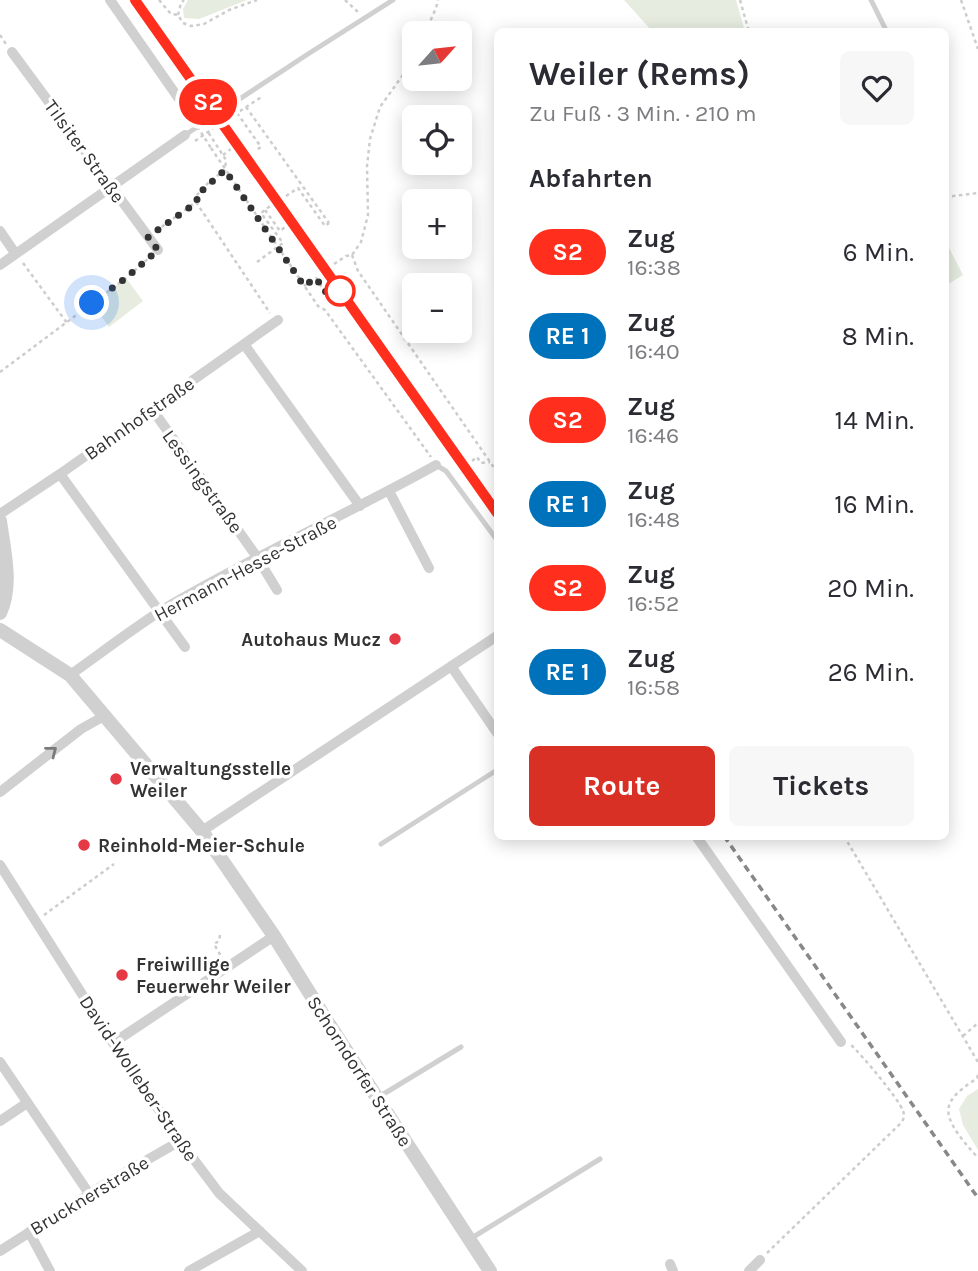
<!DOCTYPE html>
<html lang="de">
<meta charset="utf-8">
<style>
:root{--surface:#fff;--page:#f7f7f7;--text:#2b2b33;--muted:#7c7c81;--accent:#d93025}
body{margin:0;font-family:Karla,sans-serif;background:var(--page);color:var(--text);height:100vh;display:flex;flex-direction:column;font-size:26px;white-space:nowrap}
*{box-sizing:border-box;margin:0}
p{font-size:23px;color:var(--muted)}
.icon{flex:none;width:38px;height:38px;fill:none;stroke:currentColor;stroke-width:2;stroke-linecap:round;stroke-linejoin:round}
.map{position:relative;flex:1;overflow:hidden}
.sheet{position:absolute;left:494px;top:28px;width:455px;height:812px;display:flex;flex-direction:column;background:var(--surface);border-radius:10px;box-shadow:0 4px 18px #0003}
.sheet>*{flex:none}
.badge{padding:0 14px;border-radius:23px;font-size:24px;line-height:46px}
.needle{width:46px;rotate:63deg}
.tools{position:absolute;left:402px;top:21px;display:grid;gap:14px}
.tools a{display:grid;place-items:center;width:70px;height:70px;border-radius:10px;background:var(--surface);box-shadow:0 4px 18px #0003;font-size:35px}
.you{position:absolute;width:35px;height:35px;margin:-18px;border:5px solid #fff;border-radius:50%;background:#1a73e8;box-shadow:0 0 0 10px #1a73e833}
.map>.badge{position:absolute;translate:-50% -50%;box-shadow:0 0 0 4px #fff}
h2{padding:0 35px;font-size:26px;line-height:63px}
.round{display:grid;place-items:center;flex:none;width:74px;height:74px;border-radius:10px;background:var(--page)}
.summary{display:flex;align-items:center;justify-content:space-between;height:119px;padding:0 35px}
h1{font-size:33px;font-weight:700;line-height:52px}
.button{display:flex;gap:14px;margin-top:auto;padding:14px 35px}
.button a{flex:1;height:80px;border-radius:10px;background:var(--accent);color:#fff;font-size:28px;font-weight:700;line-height:80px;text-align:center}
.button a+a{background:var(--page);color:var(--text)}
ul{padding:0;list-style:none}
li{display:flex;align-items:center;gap:21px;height:84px;padding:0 35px}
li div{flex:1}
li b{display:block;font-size:26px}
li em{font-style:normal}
li .badge{min-width:77px;font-weight:700;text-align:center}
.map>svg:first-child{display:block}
</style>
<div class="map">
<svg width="978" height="1271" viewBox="0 0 978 1271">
<rect width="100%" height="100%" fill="#fff"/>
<path fill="#e6ecdf" d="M188,0H247L199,19L184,18L183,9Z
M624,0H736L745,31H652Z
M945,240L963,275L945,286Z
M126,278L143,301L109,327L92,303Z
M978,1089V1150L963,1125L959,1109L967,1096Z"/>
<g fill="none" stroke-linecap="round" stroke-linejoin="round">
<path stroke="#cdcdcd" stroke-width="2.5" stroke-dasharray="3.5 3.5" stroke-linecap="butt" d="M159,0L171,14L178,15L183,23L191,26L204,24L229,10L257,0
M345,0L358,12
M740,0L749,32
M961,0L978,49
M178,15L181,3L184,0
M425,33L436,8L438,0
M0,35L6,44
M246,107L329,223
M237,113L261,147L255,151
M234,115L263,96
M195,141L215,127
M211,148L318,306L325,310L431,457
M223,155L235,146
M286,196L298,188L325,226L329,223
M945,197L978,193
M196,202L270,313
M265,210L280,231L289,224
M156,231L196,202L197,195L210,181L225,170L226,160L208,132
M352,255L358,271L497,472
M257,262L283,243L261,213L274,203
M23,263L67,323
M334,264L346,256L352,255L361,242L368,215L367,166L370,139L380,107L415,58
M304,286L316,278L325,292L333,286
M0,372L126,278L150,257
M472,461L477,457L481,463L490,462
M844,836L978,1062
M44,915L114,864
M220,935L219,941L214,944L222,958
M963,1036L978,1023
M978,1075L977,1078C968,1085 952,1094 949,1106C944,1122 968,1146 978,1158
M767,1253L902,1122C904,1117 905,1117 903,1111C899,1099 861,1054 851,1045"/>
<path stroke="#d0d0d0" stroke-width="5" d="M871,0L887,32
M185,135L308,54L393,0
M436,465L446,471L497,540
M381,844L497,770
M377,1098L461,1047
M470,1239L600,1159"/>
<path stroke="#d0d0d0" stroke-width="10" d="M110,0L186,109
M12,52L158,250
M0,231L15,253
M0,265L185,135
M244,344L360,506
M152,409L257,557L277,590
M60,474L185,647
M389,491L429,568
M0,514L60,474L278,320
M451,666L497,733
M70,675C101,653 131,630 162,610C251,557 346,515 436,465
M0,792L81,729L106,715
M202,831L497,636
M696,836L841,1042
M0,865L113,1043L180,1141L219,1193L302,1271
M113,1043L274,936
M0,1062L90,1195
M0,1121L27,1103
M29,1232L50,1271
M0,1251L107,1183L180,1141
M670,1264L673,1271
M189,1271L260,1231
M749,1271L760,1260"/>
<path stroke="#d0d0d0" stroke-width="14" d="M0,521C4,551 13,585 0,613
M0,630L70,675L202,831L274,936L327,1021L490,1271"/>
<path stroke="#888" stroke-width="3.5" stroke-dasharray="7 5" stroke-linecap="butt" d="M135,0L497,513
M724,836L978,1198"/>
<path stroke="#cdcdcd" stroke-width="2.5" stroke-dasharray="3.5 3.5" stroke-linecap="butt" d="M186,109L211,148"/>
</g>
<defs><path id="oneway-chevron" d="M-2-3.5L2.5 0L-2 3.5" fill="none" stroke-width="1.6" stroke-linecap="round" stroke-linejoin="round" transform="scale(1.75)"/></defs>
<use stroke="#7a7a7a" href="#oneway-chevron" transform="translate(52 751) rotate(-38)"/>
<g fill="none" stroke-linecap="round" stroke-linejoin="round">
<defs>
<path id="line" d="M135,0L497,513"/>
</defs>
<use href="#line" stroke="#fff" stroke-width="16"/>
<use href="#line" stroke="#ff2e1d" stroke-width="10"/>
<path stroke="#333" stroke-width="7" stroke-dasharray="0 12.6" d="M92,303L126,278L158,250L148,237L197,202V195L225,170L304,286L316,278L325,292L332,286L340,291"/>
</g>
<circle fill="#fff" stroke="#ff2e1d" stroke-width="3.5" cx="340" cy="291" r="14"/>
<g fill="#e63946" stroke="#fff" stroke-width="2.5">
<circle cx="395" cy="639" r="7"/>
<circle cx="116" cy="779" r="7"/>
<circle cx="84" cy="845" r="7"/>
<circle cx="122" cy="975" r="7"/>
</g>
<g text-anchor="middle" stroke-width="7" stroke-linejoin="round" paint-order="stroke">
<g font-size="19" fill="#333" stroke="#fff">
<text transform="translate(85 151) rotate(54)" y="7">Tilsiter Straße</text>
<text transform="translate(139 418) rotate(-35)" y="7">Bahnhofstraße</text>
<text transform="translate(203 481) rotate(54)" y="7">Lessingstraße</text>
<text transform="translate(245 568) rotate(-28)" y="7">Hermann-Hesse-Straße</text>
<text transform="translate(360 1071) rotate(57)" y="7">Schorndorfer Straße</text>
<text transform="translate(139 1078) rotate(56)" y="7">David-Wolleber-Straße</text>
<text transform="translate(89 1195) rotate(-31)" y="7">Brucknerstraße</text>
</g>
<g font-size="19" font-weight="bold" fill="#333" stroke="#fff" text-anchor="start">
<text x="381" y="646" text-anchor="end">Autohaus Mucz</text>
<text x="130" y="775">Verwaltungsstelle<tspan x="130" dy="22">Weiler</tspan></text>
<text x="98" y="852">Reinhold-Meier-Schule</text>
<text x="136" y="971">Freiwillige<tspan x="136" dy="22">Feuerwehr Weiler</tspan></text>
</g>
</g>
</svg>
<div class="tools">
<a><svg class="needle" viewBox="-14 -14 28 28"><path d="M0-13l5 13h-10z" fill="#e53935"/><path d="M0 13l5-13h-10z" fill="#7c7c81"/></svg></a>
<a><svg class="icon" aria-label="locate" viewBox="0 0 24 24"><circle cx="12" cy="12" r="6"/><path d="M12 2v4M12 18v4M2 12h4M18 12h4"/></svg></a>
<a>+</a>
<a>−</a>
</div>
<div class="you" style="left:92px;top:303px"></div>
<b class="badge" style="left:208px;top:102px;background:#ff2e1d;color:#fff">S2</b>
<section class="sheet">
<div class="summary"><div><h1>Weiler (Rems)</h1><p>Zu Fuß · 3 Min. · 210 m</p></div><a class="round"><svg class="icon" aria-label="heart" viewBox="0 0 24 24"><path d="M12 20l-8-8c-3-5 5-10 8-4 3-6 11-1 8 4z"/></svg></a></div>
<h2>Abfahrten</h2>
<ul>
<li><span class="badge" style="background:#ff2e1d;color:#fff">S2</span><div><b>Zug</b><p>16:38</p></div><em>6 Min.</em></li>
<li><span class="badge" style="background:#0072bc;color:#fff">RE 1</span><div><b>Zug</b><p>16:40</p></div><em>8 Min.</em></li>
<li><span class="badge" style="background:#ff2e1d;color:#fff">S2</span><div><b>Zug</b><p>16:46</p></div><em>14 Min.</em></li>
<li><span class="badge" style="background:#0072bc;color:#fff">RE 1</span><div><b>Zug</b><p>16:48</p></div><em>16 Min.</em></li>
<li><span class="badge" style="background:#ff2e1d;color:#fff">S2</span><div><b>Zug</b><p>16:52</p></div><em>20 Min.</em></li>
<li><span class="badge" style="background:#0072bc;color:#fff">RE 1</span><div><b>Zug</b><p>16:58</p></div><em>26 Min.</em></li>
</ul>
<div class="button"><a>Route</a><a>Tickets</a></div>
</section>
</div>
